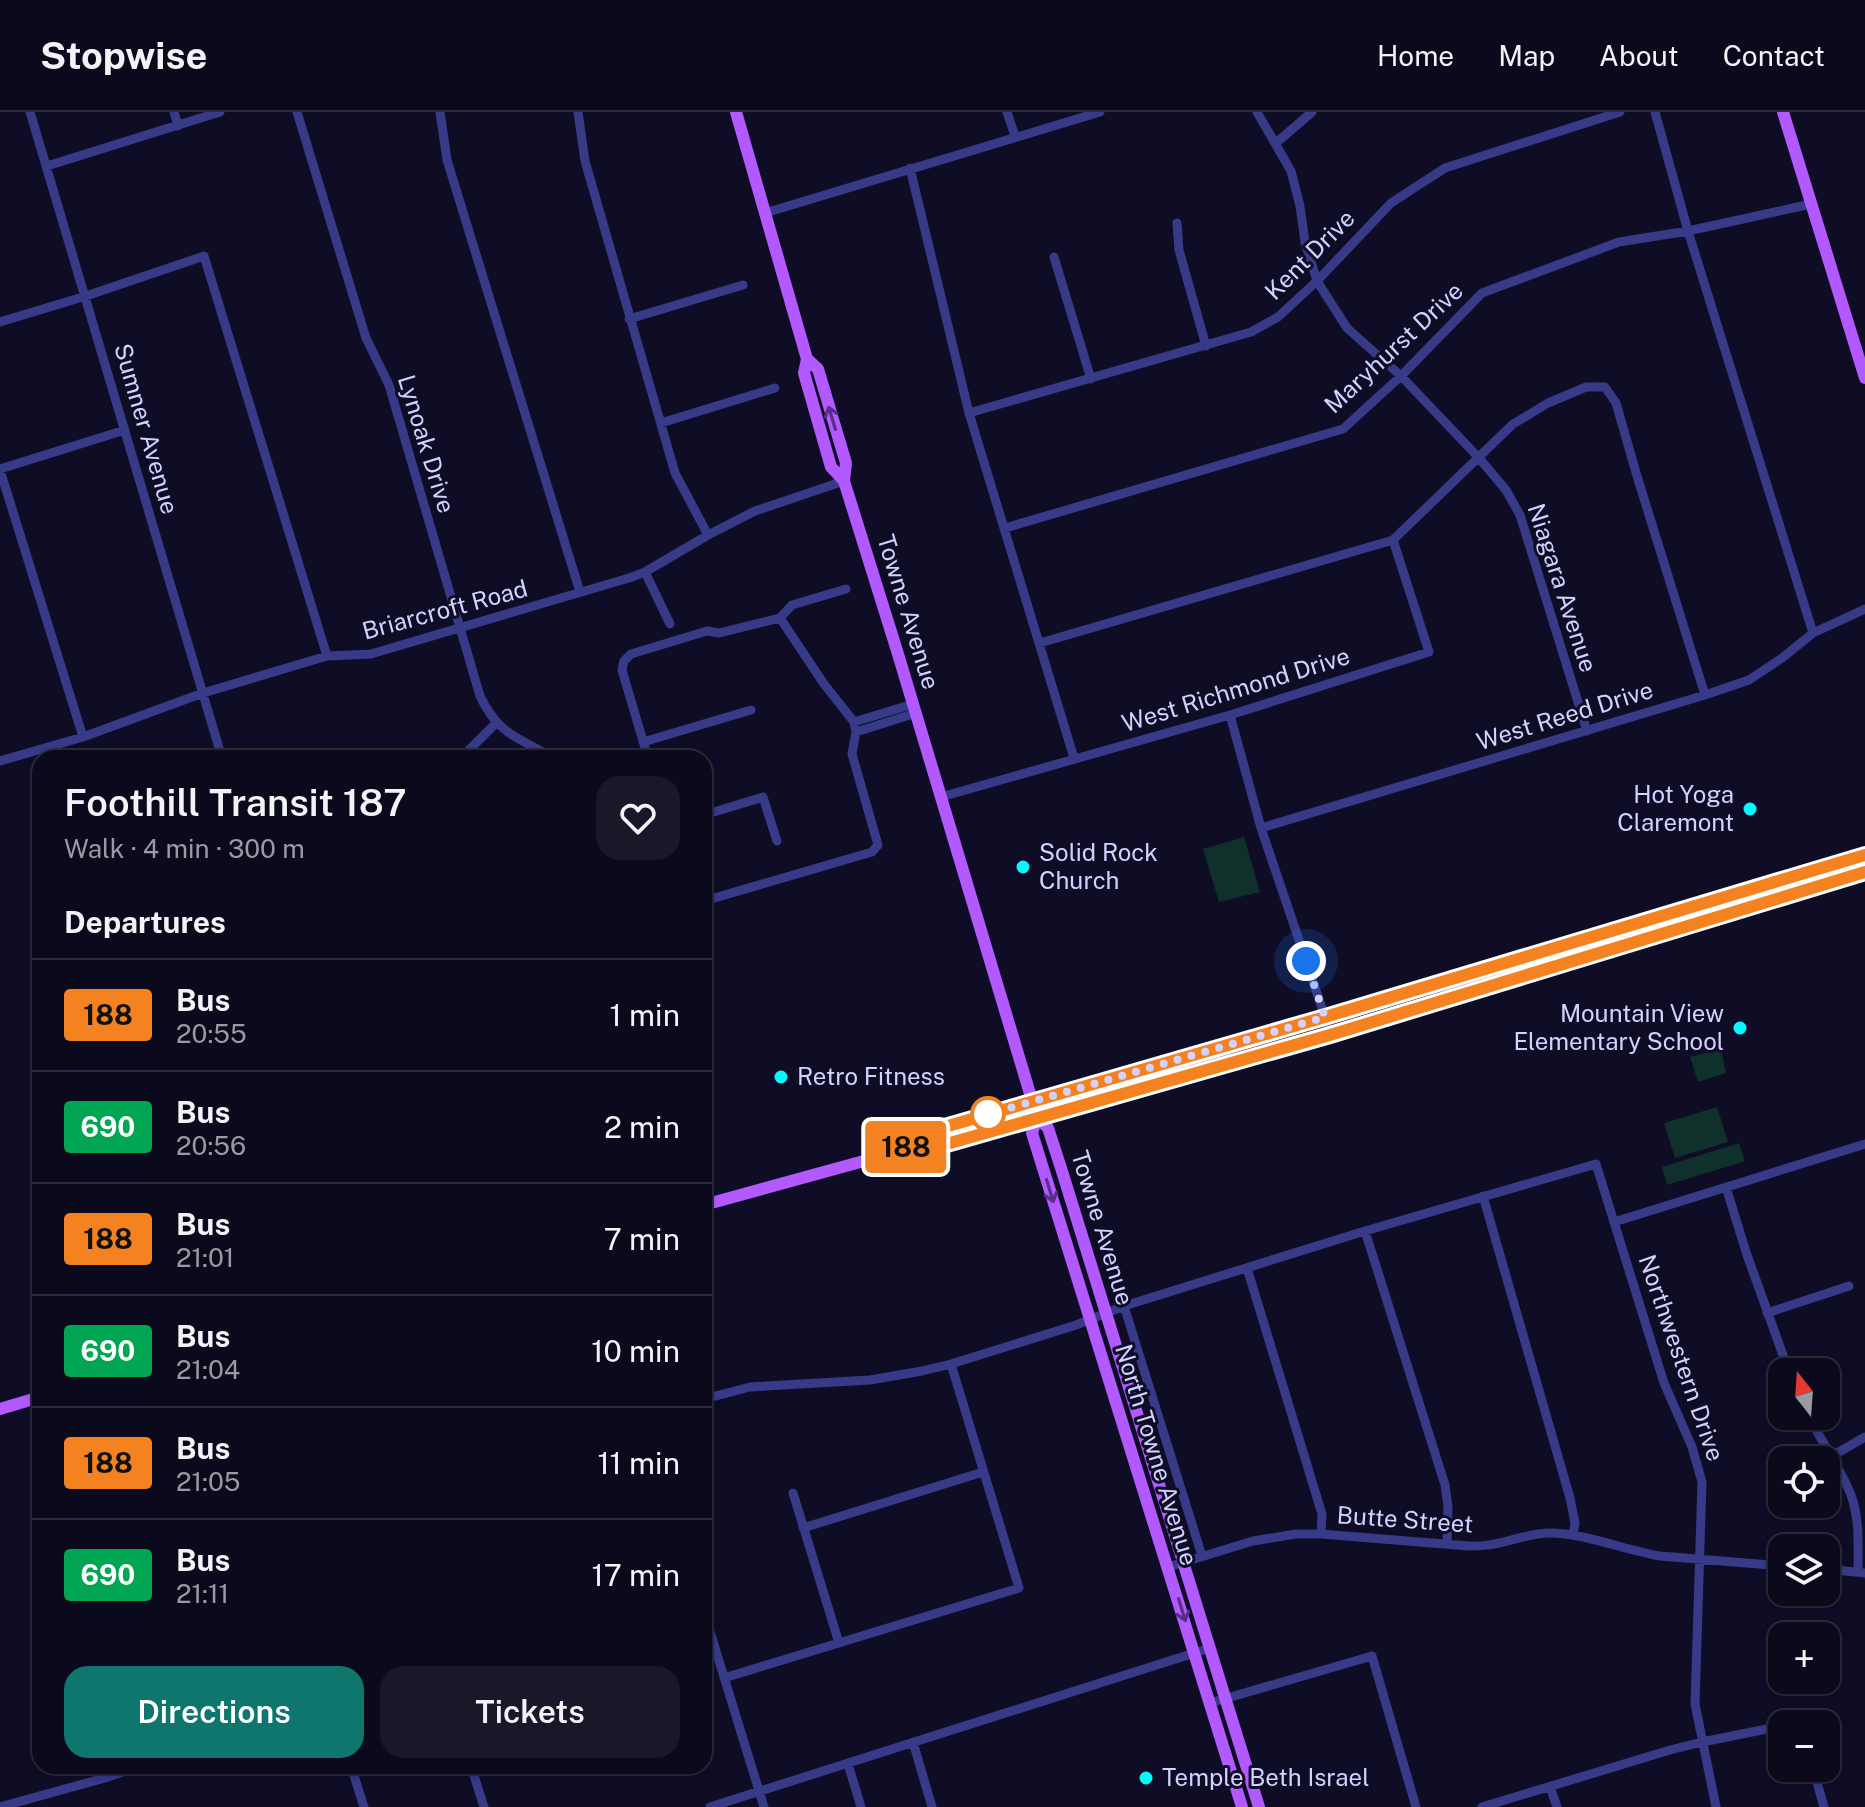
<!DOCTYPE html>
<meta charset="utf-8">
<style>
:root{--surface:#0b0a1c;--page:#191829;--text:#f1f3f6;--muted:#9a9aa3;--line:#2b2b3b;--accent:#0f766e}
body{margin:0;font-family:"Public Sans",sans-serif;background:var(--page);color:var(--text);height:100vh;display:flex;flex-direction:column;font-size:30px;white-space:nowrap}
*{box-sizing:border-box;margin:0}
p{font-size:26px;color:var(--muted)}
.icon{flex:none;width:44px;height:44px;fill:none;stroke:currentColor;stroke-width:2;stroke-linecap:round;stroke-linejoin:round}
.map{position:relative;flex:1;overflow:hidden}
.drawer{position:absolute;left:32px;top:638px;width:680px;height:1024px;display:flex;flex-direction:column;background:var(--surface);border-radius:24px;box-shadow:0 2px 6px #0004,0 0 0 2px var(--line)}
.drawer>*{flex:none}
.badge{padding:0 16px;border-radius:6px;font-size:28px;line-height:52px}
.needle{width:52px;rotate:343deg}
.fabs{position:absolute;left:1768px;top:1246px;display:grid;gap:16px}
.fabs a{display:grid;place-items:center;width:72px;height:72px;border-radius:16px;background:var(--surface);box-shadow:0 2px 6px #0004,0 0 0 2px var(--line);font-size:40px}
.you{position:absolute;width:40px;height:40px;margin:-20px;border:6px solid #fff;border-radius:50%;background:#1a73e8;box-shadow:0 0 0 12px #1a73e833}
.map>.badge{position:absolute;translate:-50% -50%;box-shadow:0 0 0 4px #fff}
h2{padding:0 32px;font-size:30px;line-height:72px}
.round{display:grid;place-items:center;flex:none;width:84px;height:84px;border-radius:24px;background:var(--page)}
.headline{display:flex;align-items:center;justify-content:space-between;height:136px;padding:0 32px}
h1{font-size:38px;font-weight:600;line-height:60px}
.action{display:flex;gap:16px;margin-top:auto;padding:16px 32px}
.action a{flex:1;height:92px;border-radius:24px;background:var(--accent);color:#fff;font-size:32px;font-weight:600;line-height:92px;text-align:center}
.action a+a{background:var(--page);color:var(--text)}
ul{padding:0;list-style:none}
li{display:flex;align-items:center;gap:24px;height:112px;padding:0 32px;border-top:2px solid var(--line)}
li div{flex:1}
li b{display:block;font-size:30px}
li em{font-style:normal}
li .badge{min-width:88px;font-weight:700;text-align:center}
header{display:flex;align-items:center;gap:48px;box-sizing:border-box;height:112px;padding:0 40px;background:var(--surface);border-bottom:2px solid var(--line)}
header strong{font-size:38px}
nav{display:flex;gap:44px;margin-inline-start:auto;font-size:28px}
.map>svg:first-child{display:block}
</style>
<header>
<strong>Stopwise</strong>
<nav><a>Home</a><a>Map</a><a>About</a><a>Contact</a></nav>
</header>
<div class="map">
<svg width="1865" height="1695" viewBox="0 0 1865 1695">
<rect width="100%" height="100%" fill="#0f0d26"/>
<path fill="#10302c" d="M1244,725L1260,780L1219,790L1203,737Z
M1721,937L1726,961L1698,970L1690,945Z
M1717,995L1728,1030L1675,1046L1664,1011Z
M1739,1031L1745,1049L1667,1073L1662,1055Z"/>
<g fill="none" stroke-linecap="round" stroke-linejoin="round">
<path stroke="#363a87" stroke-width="9" d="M30,0L222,646
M174,0L178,14
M297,0L366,226L389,273L480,584C499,624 519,625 553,646
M440,0L447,48L580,480
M578,0L585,49L675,361L708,423
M1007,0L1015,24
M1257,0L1291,59L1300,94L1305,130L1317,169L1347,216L1401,264L1479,346L1506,378L1520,403L1587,619
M1655,0L1688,119L1813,521
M1276,31L1312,0
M47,54L220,0
M910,56L969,301L1074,646
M765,101L1100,0
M1177,111L1179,138L1206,234
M1054,145L1091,267
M629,207L743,173
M0,210L86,184L204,144L327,544
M969,301L1251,220L1278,205L1317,169L1391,91L1445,56L1620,0
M661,311L775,276
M0,357L125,318
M0,358L83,625
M1005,416L1343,317L1401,264L1482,181L1619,130L1688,119L1811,92
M645,460L670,512
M780,506L792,493L846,477
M1040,531L1393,428L1513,312L1548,291L1586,275H1605L1616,291L1637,364L1705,583
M1230,603L1261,716L1325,905L1330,923
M854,610L913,592
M856,620L916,601
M643,630L751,598
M461,646L496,611
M648,646L622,558L624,549L631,542L707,519L719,521L780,506
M0,649L83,625L203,581L327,544L371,542L629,466L645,460L708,423L755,399L844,369
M941,685L1230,603L1429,540L1393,428
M704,703L763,685L777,729
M1261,716L1705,583L1749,568L1782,546L1813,521L1865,497
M704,789L872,740L878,733L852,642L856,620L854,610L824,572L780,506
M1726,1075L1746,1140L1789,1260
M1483,1084L1570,1386L1575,1411L1573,1423
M1614,1110L1865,1032
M1365,1119L1445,1373L1448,1395L1447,1432
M1247,1156L1322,1402L1321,1422
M1124,1194L1202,1444
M1767,1201L1849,1174
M704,1287L750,1275L870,1268L922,1259L951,1252L1076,1213L1124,1194L1365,1119L1596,1052L1664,1271L1692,1335L1702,1370L1695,1592L1716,1695
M1809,1304C1822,1331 1840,1355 1851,1383C1860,1408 1858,1435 1858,1460
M1832,1344L1865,1325
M793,1381L839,1531
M803,1416L983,1360
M1168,1455L1253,1429L1296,1422H1321L1469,1434C1478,1434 1486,1434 1494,1432C1513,1429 1530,1421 1549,1421C1585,1421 1624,1438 1660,1444L1782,1454
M1826,1457L1865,1461
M704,1500L764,1695
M724,1566L1019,1476L951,1252
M1210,1591L1372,1544L1416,1695
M913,1630L932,1695
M848,1652L861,1695
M351,1654L364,1695
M471,1654L484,1695
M1813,1656L1824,1695
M1550,1675L1557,1695
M0,1695L105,1666L140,1654
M710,1695L1210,1536
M1482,1695L1670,1638L1702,1630L1782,1614"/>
<path stroke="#b259ff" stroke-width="12" d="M736,0L807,247L804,261L831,355L844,369
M1783,0L1865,266
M807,247L818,257L846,351L844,369L898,542L1037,1005L1048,1016L1061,1056L1259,1695
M1037,1005L1032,1021L1242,1695
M904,1038L917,1023L1325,905L1865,743
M704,1093L904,1038L922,1039L1330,923L1865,760
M0,1297L40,1285"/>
</g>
<defs><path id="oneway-shaft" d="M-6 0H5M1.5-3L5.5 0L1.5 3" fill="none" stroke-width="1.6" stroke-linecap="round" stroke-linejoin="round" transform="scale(2)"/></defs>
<g stroke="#582f88">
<use href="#oneway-shaft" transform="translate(832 306) rotate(-107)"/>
<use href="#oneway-shaft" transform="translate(1050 1079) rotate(73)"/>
<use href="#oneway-shaft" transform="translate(1182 1498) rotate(73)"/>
</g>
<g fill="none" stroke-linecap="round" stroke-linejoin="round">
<defs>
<path id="line" d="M1865,743L1325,905L917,1023L904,1038L922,1039L1330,923L1865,760"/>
</defs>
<use href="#line" stroke="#fff" stroke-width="18"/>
<use href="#line" stroke="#f58220" stroke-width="12"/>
<path stroke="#d3d2ff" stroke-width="8" stroke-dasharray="0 14.4" d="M988,1002L986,1003L1325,905L1306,849"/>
</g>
<g fill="#00fafd" stroke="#0f0d26" stroke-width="3">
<circle cx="1750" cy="697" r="8"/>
<circle cx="1023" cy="755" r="8"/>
<circle cx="1740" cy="916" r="8"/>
<circle cx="781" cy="965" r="8"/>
<circle cx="1146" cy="1666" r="8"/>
</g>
<circle fill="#fff" stroke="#f58220" stroke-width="4" cx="988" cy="1002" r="16"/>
<g text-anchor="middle" stroke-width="6" stroke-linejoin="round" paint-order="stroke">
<g font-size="24" fill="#d3d2ff" stroke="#0f0d26">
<text transform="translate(1310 143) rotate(-45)" y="8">Kent Drive</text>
<text transform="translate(1394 236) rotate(-43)" y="8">Maryhurst Drive</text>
<text transform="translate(146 317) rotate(74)" y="8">Sumner Avenue</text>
<text transform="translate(426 332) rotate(73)" y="8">Lynoak Drive</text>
<text transform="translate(1562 476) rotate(72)" y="8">Niagara Avenue</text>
<text transform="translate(445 498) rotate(-15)" y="8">Briarcroft Road</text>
<text transform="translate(908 500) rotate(73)" y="8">Towne Avenue</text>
<text transform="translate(1236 578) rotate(-17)" y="8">West Richmond Drive</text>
<text transform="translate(1565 604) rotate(-17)" y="8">West Reed Drive</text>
<text transform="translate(1102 1116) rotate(73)" y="8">Towne Avenue</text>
<text transform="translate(1681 1246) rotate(71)" y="8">Northwestern Drive</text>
<text transform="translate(1156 1343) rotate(73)" y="8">North Towne Avenue</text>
<text transform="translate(1405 1408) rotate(4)" y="8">Butte Street</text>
</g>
<g font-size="24" fill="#d3d2ff" stroke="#0f0d26" text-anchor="start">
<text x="1734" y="691" text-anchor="end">Hot Yoga<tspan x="1734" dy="28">Claremont</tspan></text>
<text x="1039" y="749">Solid Rock<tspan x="1039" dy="28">Church</tspan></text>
<text x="1724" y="910" text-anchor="end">Mountain View<tspan x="1724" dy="28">Elementary School</tspan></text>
<text x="797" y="973">Retro Fitness</text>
<text x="1162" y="1674">Temple Beth Israel</text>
</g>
</g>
</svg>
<div class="fabs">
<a><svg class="needle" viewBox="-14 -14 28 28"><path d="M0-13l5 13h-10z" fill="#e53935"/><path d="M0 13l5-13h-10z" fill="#9a9aa3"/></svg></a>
<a><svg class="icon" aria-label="locate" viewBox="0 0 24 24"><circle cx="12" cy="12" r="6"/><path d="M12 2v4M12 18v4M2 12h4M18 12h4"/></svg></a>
<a><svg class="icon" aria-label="layers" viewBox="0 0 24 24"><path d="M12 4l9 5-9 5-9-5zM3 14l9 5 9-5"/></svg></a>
<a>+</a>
<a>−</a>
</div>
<div class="you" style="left:1306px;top:849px"></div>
<b class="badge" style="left:906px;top:1035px;background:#f58220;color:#111">188</b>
<section class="drawer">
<div class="headline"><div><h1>Foothill Transit 187</h1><p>Walk · 4 min · 300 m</p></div><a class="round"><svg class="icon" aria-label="heart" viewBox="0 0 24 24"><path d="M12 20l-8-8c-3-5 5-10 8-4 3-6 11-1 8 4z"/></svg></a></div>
<h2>Departures</h2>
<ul>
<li><span class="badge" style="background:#f58220;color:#111">188</span><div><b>Bus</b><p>20:55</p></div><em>1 min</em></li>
<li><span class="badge" style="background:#00a651;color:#fff">690</span><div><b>Bus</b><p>20:56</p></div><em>2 min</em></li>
<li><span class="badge" style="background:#f58220;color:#111">188</span><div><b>Bus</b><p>21:01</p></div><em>7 min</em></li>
<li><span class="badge" style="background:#00a651;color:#fff">690</span><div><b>Bus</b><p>21:04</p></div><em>10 min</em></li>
<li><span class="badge" style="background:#f58220;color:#111">188</span><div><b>Bus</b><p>21:05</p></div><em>11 min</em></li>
<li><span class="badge" style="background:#00a651;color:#fff">690</span><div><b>Bus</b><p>21:11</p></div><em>17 min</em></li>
</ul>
<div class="action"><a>Directions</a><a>Tickets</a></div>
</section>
</div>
